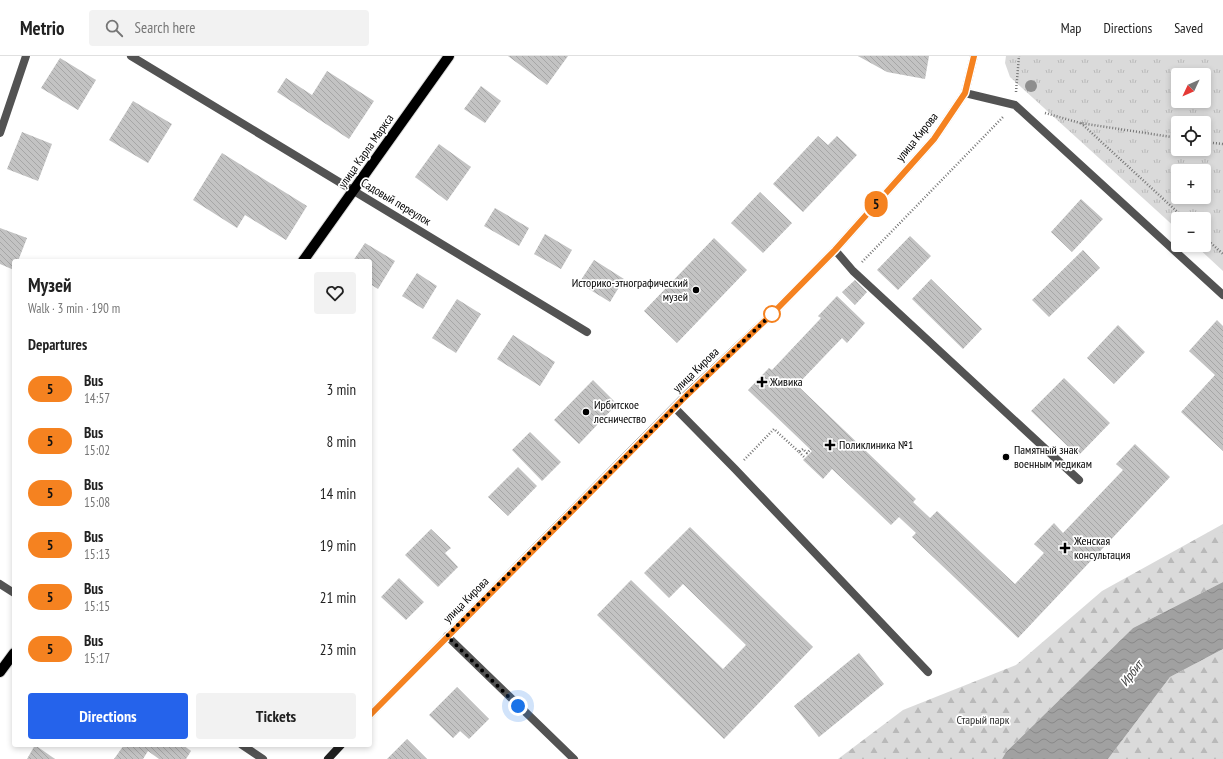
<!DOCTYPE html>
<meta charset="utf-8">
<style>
:root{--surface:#fff;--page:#f2f2f2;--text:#222;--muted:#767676;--line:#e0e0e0;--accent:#2563eb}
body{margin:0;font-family:"PT Sans Narrow",sans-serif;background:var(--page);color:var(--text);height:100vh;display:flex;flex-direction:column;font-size:15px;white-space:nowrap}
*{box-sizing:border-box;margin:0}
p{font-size:13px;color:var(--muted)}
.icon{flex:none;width:22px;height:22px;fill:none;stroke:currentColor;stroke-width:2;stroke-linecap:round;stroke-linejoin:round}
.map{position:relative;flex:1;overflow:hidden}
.sheet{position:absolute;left:12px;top:203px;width:360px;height:488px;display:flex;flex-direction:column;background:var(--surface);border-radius:4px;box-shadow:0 2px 6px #0003}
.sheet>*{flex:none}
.badge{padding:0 8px;border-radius:13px;font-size:14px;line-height:26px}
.needle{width:26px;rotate:226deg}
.buttons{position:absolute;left:1171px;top:12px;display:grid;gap:8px}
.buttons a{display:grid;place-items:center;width:40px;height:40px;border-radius:4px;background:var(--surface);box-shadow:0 2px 6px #0003;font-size:20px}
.you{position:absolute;width:20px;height:20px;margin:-10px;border:3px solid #fff;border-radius:50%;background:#1a73e8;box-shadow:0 0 0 6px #1a73e833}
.map>.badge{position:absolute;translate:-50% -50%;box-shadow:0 0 0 2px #fff}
h2{padding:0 16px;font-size:15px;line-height:36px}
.round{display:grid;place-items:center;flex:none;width:42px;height:42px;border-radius:4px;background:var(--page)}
.head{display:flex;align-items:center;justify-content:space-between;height:68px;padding:0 16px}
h1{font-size:19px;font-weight:800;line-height:30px}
.button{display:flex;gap:8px;margin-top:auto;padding:8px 16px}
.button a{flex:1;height:46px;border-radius:4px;background:var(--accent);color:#fff;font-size:16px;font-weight:800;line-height:46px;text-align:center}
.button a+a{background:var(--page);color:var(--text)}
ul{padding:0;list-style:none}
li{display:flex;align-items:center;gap:12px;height:52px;padding:0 16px}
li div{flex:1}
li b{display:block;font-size:15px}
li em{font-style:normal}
li .badge{min-width:44px;font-weight:700;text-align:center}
header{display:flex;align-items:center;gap:24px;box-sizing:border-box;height:56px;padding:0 20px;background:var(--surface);border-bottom:1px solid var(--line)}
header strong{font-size:19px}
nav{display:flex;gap:22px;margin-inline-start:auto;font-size:14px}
.search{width:280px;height:36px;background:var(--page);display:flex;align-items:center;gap:10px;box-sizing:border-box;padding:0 14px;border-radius:4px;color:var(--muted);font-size:15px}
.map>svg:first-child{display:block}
</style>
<header>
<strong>Metrio</strong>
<div class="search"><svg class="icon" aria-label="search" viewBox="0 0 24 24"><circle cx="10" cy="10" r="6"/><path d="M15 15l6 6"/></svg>Search here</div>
<nav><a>Map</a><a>Directions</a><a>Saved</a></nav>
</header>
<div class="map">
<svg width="1223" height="703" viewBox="0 0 1223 703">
<defs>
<pattern id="grass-tufts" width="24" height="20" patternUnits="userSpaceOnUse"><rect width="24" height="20" fill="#dadada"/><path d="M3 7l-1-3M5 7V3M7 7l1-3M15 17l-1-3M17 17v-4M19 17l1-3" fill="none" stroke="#b9b9b9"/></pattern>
<pattern id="forest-firs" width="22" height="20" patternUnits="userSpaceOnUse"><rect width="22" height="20" fill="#dadada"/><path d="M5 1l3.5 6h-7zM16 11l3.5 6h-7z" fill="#b9b9b9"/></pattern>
<pattern id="water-waves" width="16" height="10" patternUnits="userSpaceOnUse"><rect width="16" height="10" fill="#a1a1a1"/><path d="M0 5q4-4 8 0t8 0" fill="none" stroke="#898989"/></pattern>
<pattern id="building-back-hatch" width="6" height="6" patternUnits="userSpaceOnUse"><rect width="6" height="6" fill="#c3c3c3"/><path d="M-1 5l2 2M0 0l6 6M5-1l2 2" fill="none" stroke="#a6a6a6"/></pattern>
</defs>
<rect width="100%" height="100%" fill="#fff"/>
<path fill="url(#grass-tufts)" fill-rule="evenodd" d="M1006,0H1223V215L1195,189H1204V163H1178V174L1010,21L1005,7ZM1178,19H1204V45H1178ZM1178,67H1204V93H1178ZM1178,115H1204V141H1178Z"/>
<path fill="url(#forest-firs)" d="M1223,468V526L1133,572L1006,696L1002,703H838L903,654L1016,609L1102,535Z
M1223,593V703H1108L1170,621Z"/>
<path fill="url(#water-waves)" d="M1223,526V593L1170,621L1108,703H1002L1006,696L1133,572Z"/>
<path fill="url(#building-back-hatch)" d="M508,0H568L547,29Z
M858,0H929L925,23L887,16Z
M60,2L96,24L78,54L41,32Z
M327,15L374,45L349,83L277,36L286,22L312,39Z
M481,30L501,45L485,67L464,53Z
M133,45L172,68L148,107L109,84Z
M22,76L52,88L38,125L7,113Z
M818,80L828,89L837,80L857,99L803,156L773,128Z
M439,88L471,111L447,145L415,121Z
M222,97L307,150L286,184L245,159L237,172L193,144Z
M760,136L792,167L763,197L731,167Z
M1081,143L1103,163L1072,196L1051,176Z
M495,152L529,172L519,190L484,170Z
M0,172L27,182L18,205H14V214L0,208Z
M545,178L572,194L561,213L534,198Z
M910,180L931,200L898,234L877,214Z
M714,182L747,214L677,287L644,255Z
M365,187L395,205L378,233L370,228V205H353Z
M1083,194L1100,212L1049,261L1032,244Z
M594,204L624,223L610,246L579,227Z
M417,217L437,230L423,253L402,240Z
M931,223L982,273L963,293L912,243Z
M855,224L867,236L855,249L842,236Z
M837,240L865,267L847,287L842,282L797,329L916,443L913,446L930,462L937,455L1015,528L1044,497L1034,488L1054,467L1063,477L1123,414L1116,408L1135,388L1170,421L1018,582L912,481L916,477L899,461L891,469L832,413L823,423L803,404L812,395L748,334L769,312L772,314L821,262L818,260Z
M457,243L481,258L456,297L432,282Z
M1217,264L1223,270V395L1181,356L1215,319L1189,295Z
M1118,269L1145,296L1114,328L1087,302Z
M513,279L555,306L540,330L497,303Z
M1064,322L1110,367L1078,400L1031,355Z
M593,324L617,348L579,388L554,364Z
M530,376L561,406L542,425L512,394Z
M518,411L537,430L508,460L488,441Z
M690,471L813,591L724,683L597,559L631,524L723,613L746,589L683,528L669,542L644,517Z
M431,473L451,492L445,497L458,511L438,531L405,499Z
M399,522L424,546L406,564L381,541Z
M859,597L884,628L819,681L794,650Z
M457,631L489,663L469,683L460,675L453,682L429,659Z
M407,683L427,703H387Z
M35,689L55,703H27Z
M124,689H183L191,695L186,703H159L148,695L143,703H114Z"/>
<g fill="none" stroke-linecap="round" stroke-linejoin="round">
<defs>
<path id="primary" d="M303,205L449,0
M0,616L14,597"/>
</defs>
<use href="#primary" stroke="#dbdbdb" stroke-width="12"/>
<path stroke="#757575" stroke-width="2.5" stroke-dasharray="1 2" stroke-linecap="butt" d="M1016,36L1019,0
M1045,57L1080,67L1178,82
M1081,67L1185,163
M1204,86L1223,88
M1204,181L1223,198
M862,206L1004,60
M799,396L805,402
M744,404L774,373L799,396L803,393L807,397L811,393"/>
<path stroke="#535353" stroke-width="8" d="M965,37L1015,49L1223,239
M354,135L587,276
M835,194L853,215L1079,424
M675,352L735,413L928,616
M447,580L574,703"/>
<path stroke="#535353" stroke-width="8" d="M131,0L354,135
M0,77L26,0
M0,528L14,537
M242,689L263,703"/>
<path stroke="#202020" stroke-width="8" d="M370,659L685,340L771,259L835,194L934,83L965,37L974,0
M328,703L341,689"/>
<use href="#primary" stroke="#000" stroke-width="10"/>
</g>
<circle fill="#8e8e8e" cx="1031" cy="30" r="6"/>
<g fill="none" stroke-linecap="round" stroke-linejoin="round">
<defs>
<path id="line" d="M370,659L686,340L771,259L835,194L934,83L965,37L974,0"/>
</defs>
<use href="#line" stroke="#fff" stroke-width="9"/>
<use href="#line" stroke="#f58220" stroke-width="6"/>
<path stroke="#000" stroke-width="4" stroke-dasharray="0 7.2" d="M518,650L447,580L686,340L772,258"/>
</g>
<g fill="#000" stroke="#fff" stroke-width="1.5">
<circle cx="696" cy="234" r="4"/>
<path d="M760 320h4v4h4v4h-4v4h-4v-4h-4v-4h4z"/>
<circle cx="586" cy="356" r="4"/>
<path d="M828 383h4v4h4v4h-4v4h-4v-4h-4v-4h4z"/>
<circle cx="1006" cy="401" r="4"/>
<path d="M1063 486h4v4h4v4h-4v4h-4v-4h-4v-4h4z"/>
</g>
<circle fill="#fff" stroke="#f58220" stroke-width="2" cx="772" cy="258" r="8"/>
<g text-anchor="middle" stroke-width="3.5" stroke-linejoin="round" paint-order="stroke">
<g font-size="12" fill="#000" stroke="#fff">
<text transform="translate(917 81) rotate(-51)" y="4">улица Кирова</text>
<text transform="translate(366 95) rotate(-55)" y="4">улица Карла Маркса</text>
<text transform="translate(396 146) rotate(31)" y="4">Садовый переулок</text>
<text transform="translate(696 314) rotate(-44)" y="4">улица Кирова</text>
<text transform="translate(466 544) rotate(-45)" y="4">улица Кирова</text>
</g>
<g font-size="12" fill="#000" stroke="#fff" text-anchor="start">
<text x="688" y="231" text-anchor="end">Историко-этнографический<tspan x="688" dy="14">музей</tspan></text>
<text x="770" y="330">Живика</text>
<text x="594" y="353">Ирбитское<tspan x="594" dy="14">лесничество</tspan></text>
<text x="839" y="393">Поликлиника №1</text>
<text x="1014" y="398">Памятный знак<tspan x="1014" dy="14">военным медикам</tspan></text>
<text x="1074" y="489">Женская<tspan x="1074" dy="14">консультация</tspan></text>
</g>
<g font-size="12" fill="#313131" stroke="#fff">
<text x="983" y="668">Старый парк</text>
</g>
<g font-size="13" font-style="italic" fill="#424242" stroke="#fff">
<text transform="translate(1131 617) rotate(-52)" y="5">Ирбит</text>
</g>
</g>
</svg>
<div class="buttons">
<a><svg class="needle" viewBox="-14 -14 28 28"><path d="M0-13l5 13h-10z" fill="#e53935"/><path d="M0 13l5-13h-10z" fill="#767676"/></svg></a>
<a><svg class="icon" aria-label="locate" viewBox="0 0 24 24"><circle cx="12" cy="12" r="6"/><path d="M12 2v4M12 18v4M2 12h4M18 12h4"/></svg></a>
<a>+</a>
<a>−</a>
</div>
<div class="you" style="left:518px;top:650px"></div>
<b class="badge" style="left:876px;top:148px;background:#f58220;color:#111">5</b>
<section class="sheet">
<div class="head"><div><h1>Музей</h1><p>Walk · 3 min · 190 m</p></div><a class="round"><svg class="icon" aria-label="heart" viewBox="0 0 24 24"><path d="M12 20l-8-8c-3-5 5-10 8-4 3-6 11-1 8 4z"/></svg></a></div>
<h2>Departures</h2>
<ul>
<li><span class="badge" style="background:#f58220;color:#111">5</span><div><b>Bus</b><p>14:57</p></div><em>3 min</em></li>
<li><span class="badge" style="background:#f58220;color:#111">5</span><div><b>Bus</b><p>15:02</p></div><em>8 min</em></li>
<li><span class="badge" style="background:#f58220;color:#111">5</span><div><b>Bus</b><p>15:08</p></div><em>14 min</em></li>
<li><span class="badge" style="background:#f58220;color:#111">5</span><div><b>Bus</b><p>15:13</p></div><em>19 min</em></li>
<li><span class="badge" style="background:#f58220;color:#111">5</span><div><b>Bus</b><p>15:15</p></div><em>21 min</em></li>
<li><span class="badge" style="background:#f58220;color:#111">5</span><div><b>Bus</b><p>15:17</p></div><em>23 min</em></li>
</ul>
<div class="button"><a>Directions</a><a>Tickets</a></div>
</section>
</div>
